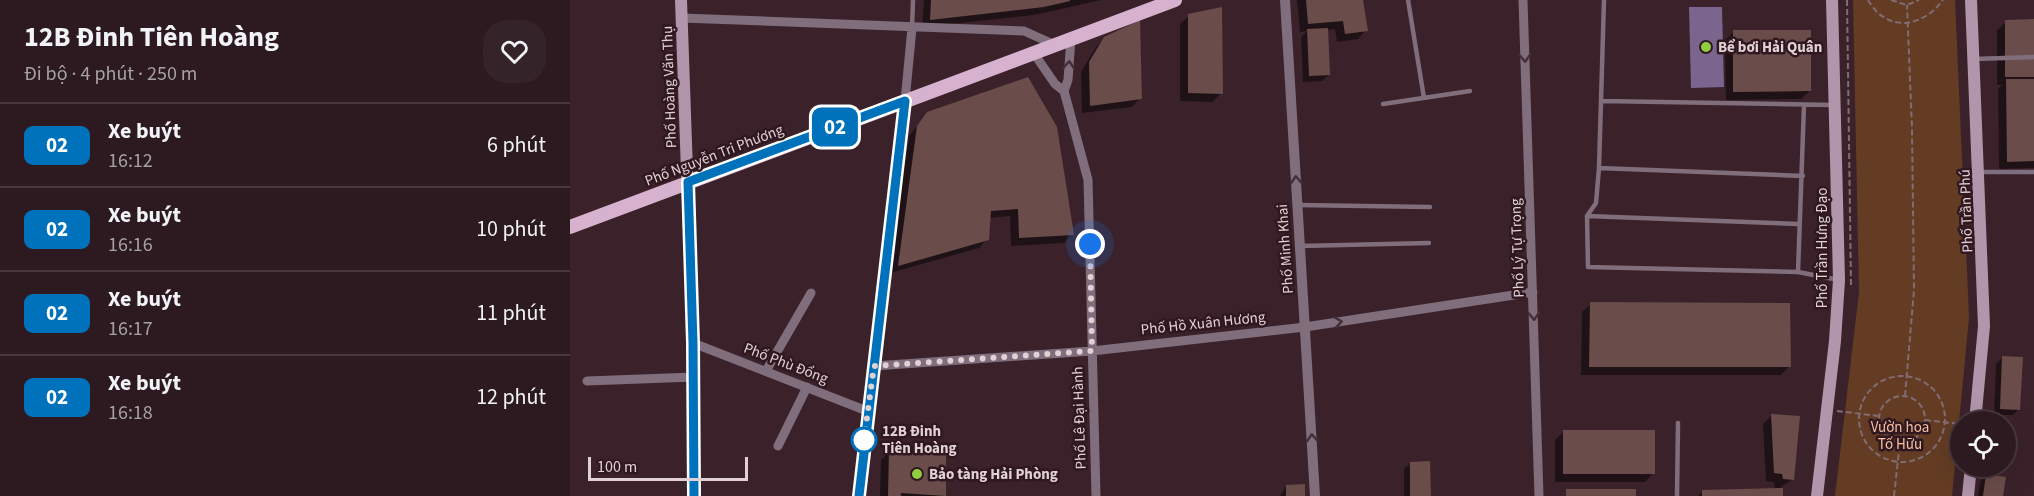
<!DOCTYPE html>
<html lang="vi">
<meta charset="utf-8">
<style>
:root{--surface:#2c1a20;--page:#342329;--text:#f1f3f6;--muted:#a6a1a5;--line:#48383e}
body{margin:0;font-family:"Source Sans 3",sans-serif;background:var(--page);color:var(--text);height:100vh;display:flex;flex-direction:column;font-size:22px;white-space:nowrap}
*{box-sizing:border-box;margin:0}
p{font-size:20px;color:var(--muted)}
.icon{flex:none;width:33px;height:33px;fill:none;stroke:currentColor;stroke-width:2;stroke-linecap:round;stroke-linejoin:round}
.map{position:relative;flex:1;overflow:hidden}
.panel{display:flex;flex-direction:column;background:var(--surface);width:570px}
.panel>*{flex:none}
.badge{padding:0 12px;border-radius:9px;font-size:21px;line-height:39px}
.controls{position:absolute;left:1380px;top:411px;display:grid;gap:12px}
.controls a{display:grid;place-items:center;width:66px;height:66px;border-radius:50%;background:var(--surface);box-shadow:0 6px 24px #0002,0 0 0 2px var(--line);font-size:30px}
.scale{position:absolute;left:18px;bottom:15px;width:160px;box-sizing:border-box;padding-left:6px;border:3px solid #e1d0d4;border-top:0;font-size:16px;line-height:21px;white-space:nowrap;color:#e1d0d4;-webkit-text-stroke:4px #301820;paint-order:stroke}
.you{position:absolute;width:30px;height:30px;margin:-15px;border:4px solid #fff;border-radius:50%;background:#1a73e8;box-shadow:0 0 0 9px #1a73e833}
.map>.badge{position:absolute;translate:-50% -50%;box-shadow:0 0 0 3px #fff}
.round{display:grid;place-items:center;flex:none;width:63px;height:63px;border-radius:24px;background:var(--page)}
.head{display:flex;align-items:center;justify-content:space-between;height:102px;padding:0 24px}
h1{font-size:28px;font-weight:700;line-height:45px}
ul{padding:0;list-style:none}
li{display:flex;align-items:center;gap:18px;height:84px;padding:0 24px;border-top:2px solid var(--line)}
li div{flex:1}
li b{display:block;font-size:22px}
li em{font-style:normal}
li .badge{min-width:66px;font-weight:700;text-align:center}
main{display:flex;flex:1;min-height:0}
.map>svg:first-child{display:block}
</style>
<main>
<section class="panel">
<div class="head"><div><h1>12B Đinh Tiên Hoàng</h1><p>Đi bộ · 4 phút · 250 m</p></div><a class="round"><svg class="icon" aria-label="heart" viewBox="0 0 24 24"><path d="M12 20l-8-8c-3-5 5-10 8-4 3-6 11-1 8 4z"/></svg></a></div>
<ul>
<li><span class="badge" style="background:#0072bc;color:#fff">02</span><div><b>Xe buýt</b><p>16:12</p></div><em>6 phút</em></li>
<li><span class="badge" style="background:#0072bc;color:#fff">02</span><div><b>Xe buýt</b><p>16:16</p></div><em>10 phút</em></li>
<li><span class="badge" style="background:#0072bc;color:#fff">02</span><div><b>Xe buýt</b><p>16:17</p></div><em>11 phút</em></li>
<li><span class="badge" style="background:#0072bc;color:#fff">02</span><div><b>Xe buýt</b><p>16:18</p></div><em>12 phút</em></li>
</ul>
</section>
<div class="map">
<svg width="1464" height="496" viewBox="0 0 1464 496">
<rect width="100%" height="100%" fill="#3b222a"/>
<path fill="#633c23" d="M1283,0H1385L1399,317L1382,496H1265L1289,292Z"/>
<path fill="#7a658f" d="M1119,7H1152L1154,87L1121,88Z"/>
<path fill="#0007" d="M354,0H531L464,15L352,27Z
M727,0H792L796,30L788,39L767,42L765,29L757,30L759,75L752,81L733,82L731,37L737,31L730,32Z
M619,16L651,93L643,102L610,101V24Z
M1464,21V168L1429,169L1428,89L1432,85H1427V30L1436,22Z
M1164,32L1240,91L1231,99L1156,100L1155,40Z
M535,38L570,98L562,107L512,113L511,72L526,47Z
M358,113L502,234L494,243L441,246L440,216L419,218L417,239L409,248L320,273L339,136Z
M1021,304L1219,366L1211,375H1011L1012,312Z
M1433,357L1449,409L1443,415H1424L1426,364Z
M1202,415L1223,479L1211,487V496H1128L1133,491L1205,489L1204,482L1196,481L1193,424Z
M994,431L1083,473L1075,482H985V440Z
M319,452L331,455L362,456L365,452H375L374,496H310L311,460Z
M841,463L859,496H834V469Z
M1416,476L1432,496H1408L1410,482Z
M716,486L734,496H710Z"/>
<path fill="#6a4d4a" d="M361,0H500V1L474,7L360,20Z
M736,0H793L798,31L775,34L773,21L738,24Z
M652,7L653,94L618,93V14Z
M1464,19V77H1435V20Z
M570,20L572,99L520,106L519,62L534,37Z
M758,28L760,75L739,76L737,29Z
M1163,30H1241V91L1163,92Z
M458,77L487,127L504,235L449,238L448,209L421,211L419,240L328,266L347,126L357,112Z
M1436,79H1464V161L1437,162Z
M1020,302L1220,303L1221,367H1019Z
M1432,356L1453,357L1450,410L1430,409Z
M1201,414L1230,416L1224,480L1213,479L1212,474L1204,473Z
M993,430H1085V474H993Z
M319,450H332V454H364V451H376V496L331,493V496H318Z
M860,461L861,496H840V462Z
M1416,474L1436,477L1433,496H1413Z
M735,484V496H716V485Z
M1213,488V496H1132V490Z
M996,489H1066V496H996Z"/>
<g fill="none" stroke-linecap="round" stroke-linejoin="round">
<path stroke="#826c73" stroke-width="2" stroke-dasharray="6 3" stroke-linecap="butt" d="M1277,0L1281,285
M1298,0C1317,33 1352,28 1373,0
M1321,0L1337,5L1349,0
M1289 419a43 43 0 1 1 86 0a43 43 0 1 1-86 0Z
M1335,396L1344,290L1342,129L1337,5
M1309 419a23 23 0 1 1 46 0a23 23 0 1 1-46 0Z
M1267,411L1309,416
M1355,420L1390,424
M1324,496L1330,442"/>
<path stroke="#806e7c" stroke-width="4.5" d="M838,0L854,98
M342,28L343,0
M1404,59L1464,57
M1032,101L1263,105
M813,104L900,91
M1029,168L1034,0
M1410,172H1464
M727,205L860,207
M1017,216L1026,203L1029,168L1233,176
M1228,224L1017,216L1018,267L1228,272L1269,280
M730,246L859,243
M1228,272L1234,105
M1107,496L1108,423"/>
<path stroke="#806e7c" stroke-width="9" d="M953,0L969,496
M112,18L454,31L483,44
M501,38L498,80L494,91L518,180L526,496
M463,52L485,84L494,91
M335,101L342,28
M123,343L297,411
M304,366L522,351L735,327L963,292
M196,371L241,293
M17,381L124,377
M208,446L237,387"/>
<path stroke="#806e7c" stroke-width="10" d="M715,0L745,496"/>
<path stroke="#b195ab" stroke-width="12" d="M111,0L123,343L124,496
M1401,0L1414,326L1405,422
M289,496L335,101
M1247,496L1265,341L1269,280L1262,0
M1398,496L1401,466"/>
<path stroke="#d7b2cf" stroke-width="14" d="M0,227L605,0"/>
</g>
<defs><path id="oneway-chevron" d="M-2-3.5L2.5 0L-2 3.5" fill="none" stroke-width="1.6" stroke-linecap="round" stroke-linejoin="round" transform="scale(1.5)"/></defs>
<g stroke="#442e37">
<use href="#oneway-chevron" transform="translate(955 58) rotate(88)"/>
<use href="#oneway-chevron" transform="translate(499 65) rotate(-86)"/>
<use href="#oneway-chevron" transform="translate(726 180) rotate(-93)"/>
<use href="#oneway-chevron" transform="translate(964 316) rotate(88)"/>
<use href="#oneway-chevron" transform="translate(768 322) rotate(-9)"/>
<use href="#oneway-chevron" transform="translate(742 438) rotate(-94)"/>
</g>
<g fill="none" stroke-linecap="round" stroke-linejoin="round">
<defs>
<path id="line" d="M124,496L123,343L118,182L335,101L289,496"/>
</defs>
<use href="#line" stroke="#fff" stroke-width="14"/>
<use href="#line" stroke="#0072bc" stroke-width="9"/>
<path stroke="#e1d0d4" stroke-width="6" stroke-dasharray="0 10.8" d="M294,440L304,366L522,351L520,244"/>
</g>
<g fill="#91cd3f" stroke="#301820" stroke-width="2">
<circle cx="1136" cy="47" r="6"/>
<circle cx="347" cy="474" r="6"/>
</g>
<circle fill="#fff" stroke="#0072bc" stroke-width="3" cx="294" cy="440" r="12"/>
<g text-anchor="middle" stroke-width="5" stroke-linejoin="round" paint-order="stroke">
<g font-size="15" font-weight="bold" fill="#e1d0d4" stroke="#301820" text-anchor="start">
<text x="1148" y="52">Bể bơi Hải Quân</text>
<text x="359" y="479">Bảo tàng Hải Phòng</text>
</g>
<g font-size="15" fill="#e1d0d4" stroke="#301820">
<text transform="translate(99 87) rotate(-92)" y="5">Phố Hoàng Văn Thụ</text>
<text transform="translate(144 155) rotate(-21)" y="5">Phố Nguyễn Tri Phương</text>
<text transform="translate(1396 211) rotate(-92)" y="5">Phố Trần Phú</text>
<text transform="translate(947 248) rotate(-92)" y="5">Phố Lý Tự Trọng</text>
<text transform="translate(1252 248) rotate(-90)" y="5">Phố Trần Hưng Đạo</text>
<text transform="translate(715 249) rotate(-94)" y="5">Phố Minh Khai</text>
<text transform="translate(633 323) rotate(-6)" y="5">Phố Hồ Xuân Hương</text>
<text transform="translate(216 363) rotate(21)" y="5">Phố Phù Đổng</text>
<text transform="translate(509 418) rotate(-92)" y="5">Phố Lê Đại Hành</text>
</g>
<g font-size="15" fill="#f8c09f" stroke="#301820">
<text x="1330" y="432">Vườn hoa<tspan x="1330" dy="17">Tố Hữu</tspan></text>
</g>
<g font-size="15" font-weight="bold" fill="#e1d0d4" stroke="#301820" text-anchor="start">
<text x="312" y="436">12B Đinh<tspan x="312" dy="17">Tiên Hoàng</tspan></text>
</g>
</g>
</svg>
<div class="controls">
<a><svg class="icon" aria-label="locate" viewBox="0 0 24 24"><circle cx="12" cy="12" r="6"/><path d="M12 2v4M12 18v4M2 12h4M18 12h4"/></svg></a>
</div>
<div class="scale">100 m</div>
<div class="you" style="left:520px;top:244px"></div>
<b class="badge" style="left:265px;top:127px;background:#0072bc;color:#fff">02</b>
</div>
</main>
